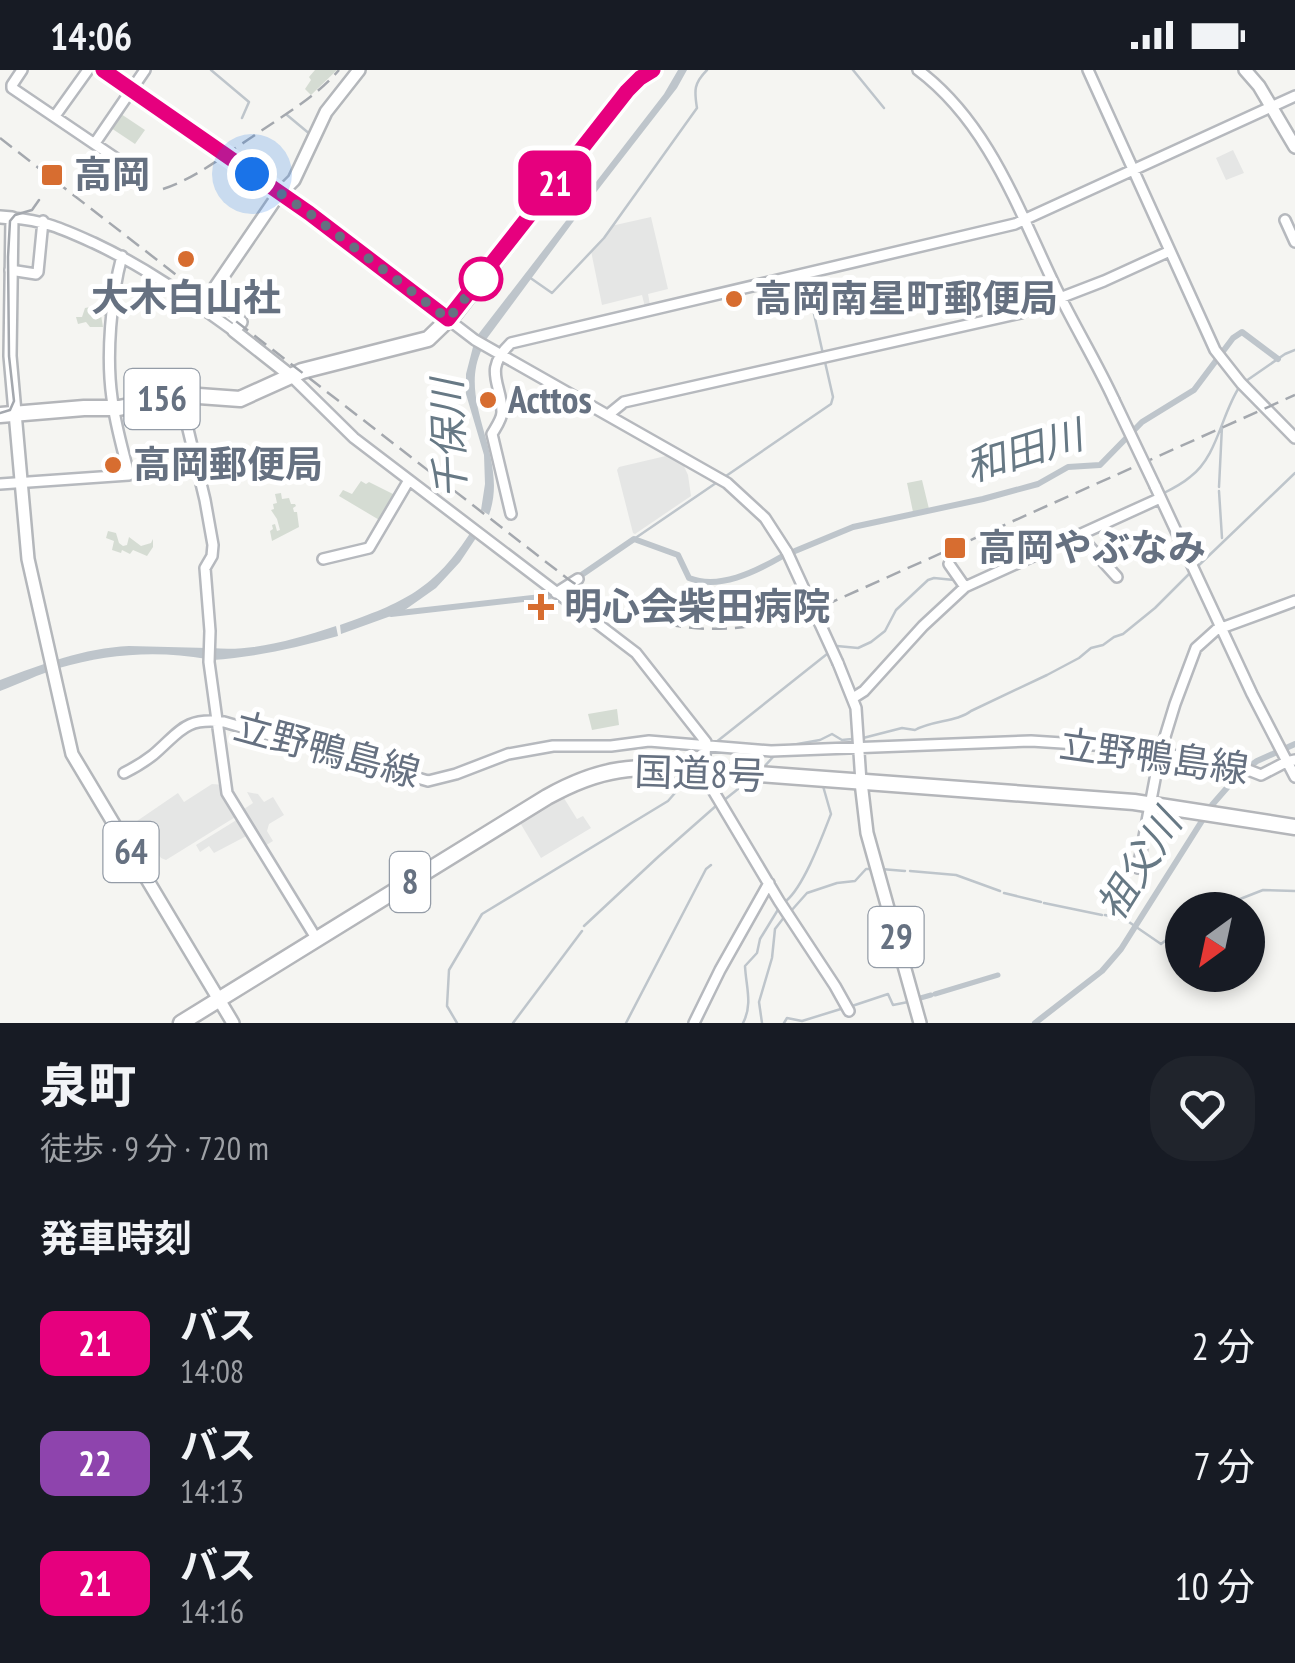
<!DOCTYPE html>
<html lang="ja">
<meta charset="utf-8">
<style>
:root{--surface:#171b24;--page:#20242c;--text:#f1f3f6;--muted:#9ea1a6}
body{margin:0;font-family:"PT Sans Narrow","Noto Sans JP",sans-serif;background:var(--page);color:var(--text);height:100vh;display:flex;flex-direction:column;font-size:38px;white-space:nowrap}
*{box-sizing:border-box;margin:0}
p{font-size:32px;color:var(--muted)}
.icon{flex:none;width:55px;height:55px;fill:none;stroke:currentColor;stroke-width:2;stroke-linecap:round;stroke-linejoin:round}
.map{position:relative;height:953px;overflow:hidden}
.side{display:flex;flex-direction:column;background:var(--surface);flex:1}
.side>*{flex:none}
.badge{padding:0 20px;border-radius:15px;font-size:35px;line-height:65px}
.needle{width:65px;rotate:213deg}
.controls{position:absolute;left:1165px;top:822px;display:grid;gap:20px}
.controls a{display:grid;place-items:center;width:100px;height:100px;border-radius:50%;background:var(--surface);box-shadow:0 5px 15px #0003;font-size:50px}
.you{position:absolute;width:50px;height:50px;margin:-25px;border:8px solid #fff;border-radius:50%;background:#1a73e8;box-shadow:0 0 0 15px #1a73e833}
.map>.badge{position:absolute;translate:-50% -50%;box-shadow:0 0 0 5px #fff}
h2{padding:0 40px;font-size:38px;line-height:90px}
.round{display:grid;place-items:center;flex:none;width:105px;height:105px;border-radius:40px;background:var(--page)}
.summary{display:flex;align-items:center;justify-content:space-between;height:170px;padding:0 40px}
h1{font-size:48px;font-weight:800;line-height:75px}
ul{padding:0;list-style:none}
li{display:flex;align-items:center;gap:30px;height:120px;padding:0 40px}
li div{flex:1}
li b{display:block;font-size:38px}
li em{font-style:normal}
li .badge{min-width:110px;font-weight:700;text-align:center}
.status{display:flex;justify-content:space-between;align-items:center;height:70px;padding:0 50px;background:var(--surface);direction:ltr}
.status svg{height:28px;fill:currentColor}
.map>svg:first-child{display:block}
</style>
<div class="status"><b>14:06</b><svg viewBox="0 0 49 12"><path d="M0 12V9h3v3zM5 12V6h3v6zM10 12V3h3v9zM15 12V0h3v12zM26 1h20v11H26zM47 4h2v5h-2z"/></svg></div>
<div class="map">
<svg width="1295" height="953" viewBox="0 0 1295 953">
<rect width="100%" height="100%" fill="#f5f5f2"/>
<path fill="#e5e6e5" d="M1233,80L1244,103L1226,110L1216,88Z
M651,147L668,219L648,224L650,235L645,237L642,225L602,235L591,181L604,168L611,156Z
M670,385L682,392L688,405L691,426L635,464L633,463L617,400L619,397Z
M212,714L224,715L237,746L166,790L161,788L137,751L178,723L184,732Z
M247,722L258,724L264,732L273,727L284,745L269,754L267,761L273,771L263,777L254,762L214,783L209,776L200,782L196,775L243,746L241,741L253,733Z
M562,725L577,749L583,746L591,758L541,788L519,751Z"/>
<path fill="#d5dcd3" d="M315,0H337L311,25L305,19L311,10L309,7Z
M118,42L145,60L135,74L108,56Z
M95,236H101L102,238L98,241L106,243V246L101,245L103,257H90L86,252L78,254L76,247H82L85,238Z
M922,410L929,439L913,442L907,413Z
M361,411L366,414L369,412L395,425L381,451L339,426L343,420L352,424Z
M281,423L282,429L289,428L291,434H295L296,436L293,438L294,442H297L299,457L272,471L270,461L273,459L272,455L275,454L277,461L280,460L277,449L271,440L274,439L273,434L277,433L275,424Z
M108,461L116,463L119,473L123,476L127,475L129,467L141,476L151,473L153,469V477L147,486L133,480L130,484L122,480L121,483L112,480L114,471L106,468Z
M617,639L619,655L592,660L588,644Z"/>
<path fill="#bec5cb" d="M678,0H687L677,18L576,148L485,271L477,266L664,24Z
M474,273L482,279C456,333 510,386 489,445L481,440L485,414L484,385L466,324V304Z
M472,460L478,465L460,492L436,518L402,542L341,564L340,555C403,533 435,519 472,460Z
M336,556L338,566C296,578 256,587 212,590V578C254,582 296,569 336,556Z
M129,576L207,578V589C157,580 106,584 59,598C39,604 19,614 0,621V610C43,594 84,578 129,576Z"/>
<g fill="none" stroke-linecap="round" stroke-linejoin="round">
<path stroke="#bec5cb" stroke-width="2.5" d="M211,0L249,32L242,48
M853,0L884,38
M287,45L311,65
M813,205L808,217L823,284
M529,207L552,223L604,168L697,38C694,20 694,13 707,0
M1246,311L1285,284L1295,280
M726,406L831,334L833,327L825,292
M1219,417L1222,356
M1219,421L1222,468
M1162,424C1172,419 1182,414 1190,407C1218,386 1221,344 1240,316
M634,469L716,413
M1197,497L1295,403
M837,576L858,578L871,572L885,561L896,540L928,510L934,508L954,510
M863,668L902,658L915,660C933,650 957,652 971,641L1047,605L1079,588L1091,578L1103,575L1114,567L1123,564L1155,538L1191,502
M715,673L827,584
M775,678L820,670L832,664L842,670L852,669
M763,698L774,686
M723,731L748,711
M881,799L905,801
M910,801L956,805L1000,821
M1004,823L1041,832
M786,831C804,816 822,767 831,744L823,716
M1044,833L1102,845
M1212,840L1263,820L1295,821
M791,841L807,823L837,813L855,811L866,799H872
M1105,845L1126,850L1161,874L1182,858
M584,856L658,787L717,735
M852,936L888,924L893,935L908,932
M457,953L447,936L449,900L482,844L668,731L689,707
M513,953L582,861
M626,953L706,799L711,795
M743,953C753,934 746,917 745,896L757,883L760,869L779,838
M762,953L759,932L772,888L775,859L785,846
M784,953L787,948L802,951L844,938"/>
<path stroke="#bec5cb" stroke-width="5" d="M935,924L998,905
M917,929L931,925"/>
<path stroke="#bec5cb" stroke-width="6" d="M795,481L853,457L983,429L1038,414L1068,397L1100,395L1142,352L1194,320L1233,268L1242,262L1278,289
M580,506L634,469L678,485L689,508C719,520 755,502 781,487
M391,544L550,526
M1035,953L1102,901L1121,879L1212,735L1239,704L1257,691L1295,674"/>
<defs>
<path id="secondary" d="M22,0L12,15V18L136,102
M103,0L309,143L475,270L727,413L765,448L787,482
M918,0C990,54 1019,142 1057,220C1075,257 1097,293 1114,330
M1088,0L1215,280L1241,313L1295,368
M55,46L88,0
M95,73L145,0
M12,148C44,150 65,160 94,173C147,198 187,227 234,261
M1285,150L1295,172
M10,200L36,204L38,202L43,151
M291,306L354,368L636,583L706,672L704,700L711,717L779,831L835,916L849,941
M180,326L205,430L213,475L212,486L205,498L210,561L209,592L227,723L316,868
M608,345L624,332L1021,243L1104,211L1170,181
M0,414L129,405C123,380 115,354 112,328C106,286 111,227 122,186
M1155,416L1252,624L1295,707
M511,444L492,364C496,357 502,349 502,342C502,313 482,301 511,273L1015,154L1295,26
M1079,465L1117,507
M323,489L369,478L409,410
M949,494L965,517
M556,523L578,509
M838,593L856,638L861,712
M853,628L864,621L923,556L965,517L1156,430
M124,703C134,698 144,692 153,685C180,662 184,647 224,652L428,711L456,704L508,684L553,676H611L649,671L771,681L1031,671L1109,676L1233,694L1261,705L1286,692L1295,690
M1138,798L1160,683L1175,634L1196,578L1216,560L1295,531
M694,953L720,900L769,813"/>
<path id="primary" d="M1245,0L1259,16L1295,77
M0,147L12,148L10,286L28,489L72,684L233,953
M291,306L234,261L241,252L211,229L210,225L277,127L294,110L326,42L359,0
M861,712L867,763L920,953"/>
<path id="highway" d="M0,345L84,338H119L185,325L240,329L302,301L428,269L455,243L627,21L641,8L653,0
M181,953L547,727C608,693 638,697 704,700L1134,732L1295,757"/>
</defs>
<use href="#secondary" stroke="#b6b9be" stroke-width="14"/>
<use href="#primary" stroke="#b4b7bb" stroke-width="16"/>
<use href="#highway" stroke="#b4b6ba" stroke-width="19"/>
<use href="#secondary" stroke="#fff" stroke-width="9"/>
<use href="#primary" stroke="#fff" stroke-width="11"/>
<use href="#highway" stroke="#fff" stroke-width="14"/>
<path stroke="#a4a8ae" stroke-width="2.5" d="M0,343L10,340L14,331L9,286L8,187L10,151L15,145L32,140L39,130"/>
<path stroke="#a4a8ae" stroke-width="2.5" stroke-dasharray="15 8" stroke-linecap="butt" d="M0,68L568,509C644,563 715,570 803,545L1295,325
M163,119C196,108 223,86 252,67C282,46 315,28 339,0"/>
<defs>
<path id="secondary-bridge" d="M1114,330L1155,416
M787,482L838,593"/>
</defs>
<use href="#secondary-bridge" stroke="#b6b9be" stroke-width="14" stroke-linecap="butt"/>
<use href="#secondary-bridge" stroke="#fff" stroke-width="9"/>
</g>
<g fill="none" stroke-linecap="round" stroke-linejoin="round">
<defs>
<path id="line" d="M103,0L309,143L448,249L627,21L640,8L653,0"/>
</defs>
<use href="#line" stroke="#fff" stroke-width="22"/>
<use href="#line" stroke="#e6007e" stroke-width="15"/>
<path stroke="#667181" stroke-width="10" stroke-dasharray="0 18" d="M252,104L309,143L448,249L481,209"/>
</g>
<g fill="#d76d30" stroke="#fff" stroke-width="4">
<rect x="40" y="93" width="24" height="24" rx="5"/>
<circle cx="186" cy="189" r="10"/>
<circle cx="734" cy="229" r="10"/>
<circle cx="488" cy="330" r="10"/>
<circle cx="113" cy="395" r="10"/>
<rect x="943" y="466" width="24" height="24" rx="5"/>
<path d="M536 522h10v10h10v10h-10v10h-10v-10h-10v-10h10z"/>
</g>
<circle fill="#fff" stroke="#e6007e" stroke-width="5" cx="481" cy="209" r="20"/>
<g text-anchor="middle" stroke-width="10" stroke-linejoin="round" paint-order="stroke">
<g fill="#fff" stroke="#949ca7" stroke-width="2.5">
<rect x="124.5" y="299" width="75" height="60" rx="8"/>
<rect x="103.5" y="752" width="55" height="60" rx="8"/>
<rect x="390" y="782" width="40" height="60" rx="8"/>
<rect x="868.5" y="837" width="55" height="60" rx="8"/>
</g>
<g font-size="35" font-weight="bold" fill="#667181">
<text x="162" y="341">156</text>
<text x="131" y="794">64</text>
<text x="410" y="824">8</text>
<text x="896" y="879">29</text>
</g>
<g font-size="38" font-weight="bold" fill="#667181" stroke="#fff" text-anchor="start">
<text x="74" y="118">高岡</text>
<text x="186" y="241" text-anchor="middle">大木白山社</text>
<text x="754" y="242">高岡南星町郵便局</text>
<text x="508" y="343">Acttos</text>
<text x="133" y="408">高岡郵便局</text>
<text x="978" y="491">高岡やぶなみ</text>
<text x="564" y="550">明心会柴田病院</text>
</g>
<g font-size="38" fill="#667181" stroke="#fff">
<text transform="translate(327 680) rotate(15)" y="13">立野鴨島線</text>
<text transform="translate(1154 687) rotate(8)" y="13">立野鴨島線</text>
<text transform="translate(700 704) rotate(2)" y="13">国道8号</text>
</g>
<g font-size="40" font-style="italic" fill="#677985" stroke="#fff">
<text transform="translate(449 369) rotate(-92)" y="14">千保川</text>
<text transform="translate(1024 381) rotate(-17)" y="14">和田川</text>
<text transform="translate(1139 795) rotate(-58)" y="14">祖父川</text>
</g>
</g>
</svg>
<div class="controls">
<a><svg class="needle" viewBox="-14 -14 28 28"><path d="M0-13l5 13h-10z" fill="#e53935"/><path d="M0 13l5-13h-10z" fill="#9ea1a6"/></svg></a>
</div>
<div class="you" style="left:252px;top:104px"></div>
<b class="badge" style="left:555px;top:113px;background:#e6007e;color:#fff">21</b>
</div>
<section class="side">
<div class="summary"><div><h1>泉町</h1><p>徒歩 · 9 分 · 720 m</p></div><a class="round"><svg class="icon" aria-label="heart" viewBox="0 0 24 24"><path d="M12 20l-8-8c-3-5 5-10 8-4 3-6 11-1 8 4z"/></svg></a></div>
<h2>発車時刻</h2>
<ul>
<li><span class="badge" style="background:#e6007e;color:#fff">21</span><div><b>バス</b><p>14:08</p></div><em>2 分</em></li>
<li><span class="badge" style="background:#8e44ad;color:#fff">22</span><div><b>バス</b><p>14:13</p></div><em>7 分</em></li>
<li><span class="badge" style="background:#e6007e;color:#fff">21</span><div><b>バス</b><p>14:16</p></div><em>10 分</em></li>
</ul>
</section>
